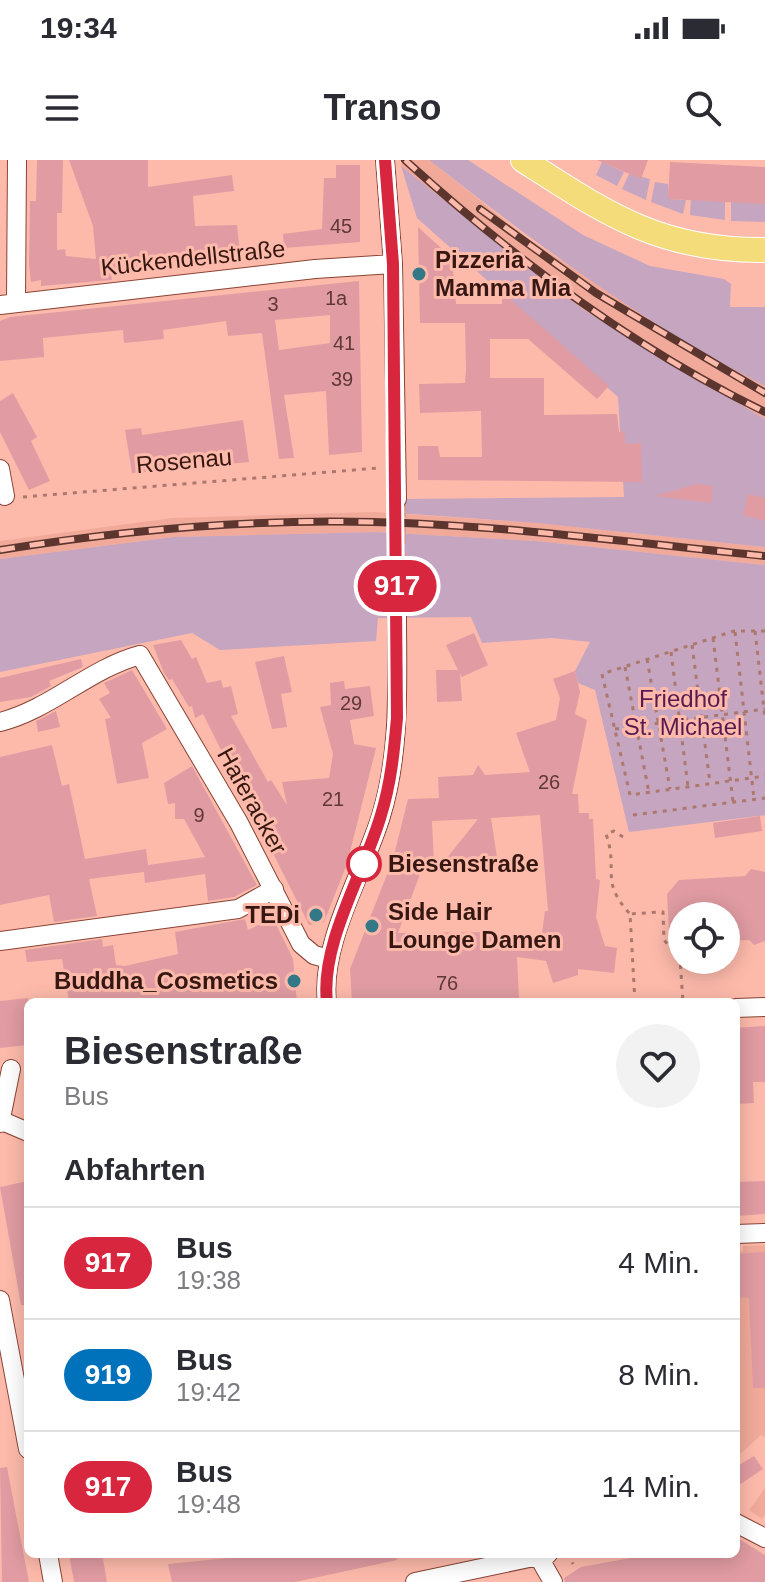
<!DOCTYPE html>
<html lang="de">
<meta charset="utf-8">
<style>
:root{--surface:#fff;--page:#f2f2f3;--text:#2b2b33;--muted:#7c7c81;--line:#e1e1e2}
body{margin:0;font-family:Arial,sans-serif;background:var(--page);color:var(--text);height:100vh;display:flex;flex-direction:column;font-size:30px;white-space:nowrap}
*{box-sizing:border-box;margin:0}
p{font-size:26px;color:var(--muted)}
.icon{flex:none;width:44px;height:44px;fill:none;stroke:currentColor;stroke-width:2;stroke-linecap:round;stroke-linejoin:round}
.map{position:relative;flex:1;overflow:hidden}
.side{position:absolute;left:24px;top:838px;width:716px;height:560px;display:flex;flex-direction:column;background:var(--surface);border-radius:12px;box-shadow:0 4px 20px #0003}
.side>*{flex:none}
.badge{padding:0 16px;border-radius:26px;font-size:28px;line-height:52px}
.fabs{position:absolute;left:668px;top:742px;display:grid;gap:16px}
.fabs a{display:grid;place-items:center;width:72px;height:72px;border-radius:50%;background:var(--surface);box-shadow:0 4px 20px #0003;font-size:40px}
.map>.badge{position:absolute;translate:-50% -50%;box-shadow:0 0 0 4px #fff}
h2{padding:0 40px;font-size:30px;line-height:72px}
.round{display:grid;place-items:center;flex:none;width:84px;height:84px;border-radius:42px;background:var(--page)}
.headline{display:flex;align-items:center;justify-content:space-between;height:136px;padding:0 40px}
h1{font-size:38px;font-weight:700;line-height:60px}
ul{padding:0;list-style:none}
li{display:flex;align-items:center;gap:24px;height:112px;padding:0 40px;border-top:2px solid var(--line)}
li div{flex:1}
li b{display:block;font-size:30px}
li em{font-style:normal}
li .badge{min-width:88px;font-weight:700;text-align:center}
.status{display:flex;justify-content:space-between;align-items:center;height:56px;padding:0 40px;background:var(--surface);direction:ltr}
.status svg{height:22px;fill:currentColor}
header{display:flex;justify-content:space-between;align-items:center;height:104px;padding:0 40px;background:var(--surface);font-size:36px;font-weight:700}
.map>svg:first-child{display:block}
</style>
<div class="status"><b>19:34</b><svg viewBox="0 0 49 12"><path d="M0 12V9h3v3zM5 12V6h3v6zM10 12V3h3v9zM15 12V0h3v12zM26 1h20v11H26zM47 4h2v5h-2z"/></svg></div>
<header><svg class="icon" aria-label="menu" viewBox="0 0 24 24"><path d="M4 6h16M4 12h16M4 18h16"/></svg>Transo<svg class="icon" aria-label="search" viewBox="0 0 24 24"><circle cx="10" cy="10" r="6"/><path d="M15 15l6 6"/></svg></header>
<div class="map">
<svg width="765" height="1422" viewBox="0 0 765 1422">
<rect width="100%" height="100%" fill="#fdbaab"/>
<path fill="#f1aa9a" d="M404,0H429L530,80L659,164L765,226V259L584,150L459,55L401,6Z
M374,352L537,363L765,387V405L536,381L375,372L174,377L0,399V381L172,358Z
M765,1085V1277L761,1275L736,1298V1092L743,1091V1086Z
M765,1328V1355L762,1359L749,1350Z"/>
<path fill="#c6a5c0" d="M429,0H468L583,75L650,106L724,119L731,124L730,147H765V226C645,165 535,83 429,0Z
M602,2L624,12L617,26L596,15Z
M401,6L584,150L765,259V387L537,363L397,353V339L624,337L618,237L417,58Z
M629,14L650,19L646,40L622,29Z
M655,22L668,24L669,39L686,40L683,54L651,42Z
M691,37L725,42V60L690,55Z
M731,39L765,44V62L731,61Z
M375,372L536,381L765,405V655L629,672L595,530L578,523L575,511L590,482L552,478L482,483L471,457L378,458L376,481L220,490L192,473L0,512V399L174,377Z"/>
<path fill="#e09ca2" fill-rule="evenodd" d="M37,0H63L62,53H57V90L65,89L66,96L96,99L93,66L69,0H148V27L232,15L234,31L193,36L195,66L237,65L240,92L151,102L152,110L111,115L112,120L41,126V120L31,122L29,105L30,41H36Z
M597,0H648L641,19Z
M670,2L765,7V44L668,39Z
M336,5H360V82L284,88L283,74L322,69L324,18H336Z
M418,67L452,98L456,144H502V132L609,226L597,239L528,179H490V218H544V255L617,254L619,272L624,271L626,284L641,283L642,322L418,320V286H438L440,297H482L481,251L420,253L419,224L465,223L466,209L465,163H420Z
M359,121L362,292L329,295L326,231L284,235L294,298L279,299L262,173L228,176L226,161L163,170L164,179L124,183L123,170L43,178L44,197L0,201V161L10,157ZM330,155V183L279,190L275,160Z
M13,233L37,277L31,281L50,321L29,330L0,272V241Z
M243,260L249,302L132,313L125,270L141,268L142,275Z
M697,324L713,326L711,343L655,336Z
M748,334L765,338V361L743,355Z
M474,473L488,505L462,517L460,514L462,541L437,542L436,510H458L446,485Z
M181,480L192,499L196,497L207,523L221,520L223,528L231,526L238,554L231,556L268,622L271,620L287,645L282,622L329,618L333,594L320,547L331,545L330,523L344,521L345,529L370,526L374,556L350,560L354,584L376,588L347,704L324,762L309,765L203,554L195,558L192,546L189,547L172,519L169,520L164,513L153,485Z
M284,496L292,532L281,534L287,567L272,569L255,502Z
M81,499L83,507L49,521L51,526L31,537L0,542V518Z
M132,510L167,569L142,583L149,618L117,624L105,559L111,558L99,539L110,533L104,523Z
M575,511L580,532L575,554L587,560L572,634H578L579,653H589V659H593L596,719L600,720L596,757L605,786L617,788L614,813L578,809V815L553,823L546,801L517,797L519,838L352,842L350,809L393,699L408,639L439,638L438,617L473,615L478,605L485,615L530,612L516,573L556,560L560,538L553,519ZM540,655L548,751H545L540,787L492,789V772L398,773L423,706L434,704L432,661L478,659L442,704L461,703L462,712L499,710L491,658Z
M56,551L60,567L38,572L36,561Z
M52,585L62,626L69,624L85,699L146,689L148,705L205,697L184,659H175V643L168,644L164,623L192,606L257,725L234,737L208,741L205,714L145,723L144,712L89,719L97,756L54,762L49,735L0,745V597Z
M760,656L762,671L715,678L713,663Z
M751,709L765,712V781L754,785L749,780L726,781V756H682V786H670L667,734L679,720L745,716Z
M273,758L293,799L297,842H69L62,799L27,802L25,790L102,779L103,787L113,785L116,805L125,806L178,794L175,772L245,759L248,770Z
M28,838V885L0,888V841Z
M765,866V922H753L754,943L736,944V868Z
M28,1021V1145H21L0,1027Z
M765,1021V1054L736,1056V1022Z
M765,1092V1228H753L749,1138L736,1137V1094Z
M754,1296L763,1309L736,1327V1307Z
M7,1307L18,1365L29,1422H2L0,1308Z
M736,1377L765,1395V1422H565L564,1418L581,1407L652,1394H736Z
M69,1394H102L107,1422H74Z
M268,1394H397V1400L295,1422H172L168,1404Z"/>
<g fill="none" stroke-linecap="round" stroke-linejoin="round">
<path stroke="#d5998c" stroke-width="18" stroke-dasharray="18 9" stroke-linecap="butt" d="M397,339V455"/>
<defs>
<path id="minor" d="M385,0L393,104L397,339
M16,140L17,0
M0,145L315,109L393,104
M0,309L5,336
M0,562C51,549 89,509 140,495L239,663L301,784L314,795L329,799
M0,781L238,749L274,729
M327,842C320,783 364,712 381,656C401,591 397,522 397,455
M736,848L765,847
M0,960L28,972
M0,963L11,909
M736,1074L765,1073
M0,1140L28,1289
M736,1363L765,1378
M48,1394L53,1422
M537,1394L553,1422
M415,1422L548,1394"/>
<path id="major" d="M523,0C607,54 660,91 765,90"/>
</defs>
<use href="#minor" stroke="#8a4334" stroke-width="20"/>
<use href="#major" stroke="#fff" stroke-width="26"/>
<path stroke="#ac786d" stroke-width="3" stroke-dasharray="4 6" stroke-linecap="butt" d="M23,337L378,308
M755,471L765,558
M765,471H734L602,514L630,635L765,616
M735,472L754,639
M713,478L733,642
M692,485L710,623
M671,492L688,627
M647,499L670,629
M625,507L649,633
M615,569L765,549
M633,655L765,638
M623,677L614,671L606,674C619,711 599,720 630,754
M635,842L630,754L659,752H663L664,780L680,799L683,842
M567,1394L573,1404"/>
<use href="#minor" stroke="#fff" stroke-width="18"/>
<use href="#major" stroke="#f5dc7a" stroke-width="24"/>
<defs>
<path id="rail" d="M405,0C513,98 634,188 765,252
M480,49L596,133L765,233
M0,390C123,370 249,359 373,362C504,365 635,383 765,396"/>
</defs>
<use href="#rail" stroke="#5c362e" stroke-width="8"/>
<use href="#rail" stroke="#fdbaab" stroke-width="5" stroke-dasharray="15" stroke-linecap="butt"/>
</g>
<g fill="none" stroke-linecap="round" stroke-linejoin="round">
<defs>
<path id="line" d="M327,842C320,783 365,711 381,655C391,623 394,591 397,558L393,104L385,0"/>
</defs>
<use href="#line" stroke="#fff" stroke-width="18"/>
<use href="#line" stroke="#d7263d" stroke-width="12"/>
</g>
<g fill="#337886" stroke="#fdbaab" stroke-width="3">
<circle cx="419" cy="114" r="8"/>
<circle cx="316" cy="755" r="8"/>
<circle cx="372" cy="766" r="8"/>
<circle cx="294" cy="821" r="8"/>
</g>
<circle fill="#fff" stroke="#d7263d" stroke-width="4" cx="364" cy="704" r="16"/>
<g text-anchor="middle" stroke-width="6" stroke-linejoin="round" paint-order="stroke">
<g font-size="20" fill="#603835">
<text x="341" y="73">45</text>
<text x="336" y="145">1a</text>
<text x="273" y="151">3</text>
<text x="344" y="190">41</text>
<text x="342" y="226">39</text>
<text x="351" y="550">29</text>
<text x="549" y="629">26</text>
<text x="333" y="646">21</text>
<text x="199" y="662">9</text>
<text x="447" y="830">76</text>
</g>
<g font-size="24" fill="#361711" stroke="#fdbaab">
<text transform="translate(193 98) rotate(-6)" y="8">Kückendellstraße</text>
<text transform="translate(184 301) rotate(-5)" y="8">Rosenau</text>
<text transform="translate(252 641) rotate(61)" y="8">Haferacker</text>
</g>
<g font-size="24" font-weight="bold" fill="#361711" stroke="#fdbaab" text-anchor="start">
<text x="435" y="108">Pizzeria<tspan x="435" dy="28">Mamma Mia</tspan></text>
<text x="388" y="760">Side Hair<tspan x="388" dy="28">Lounge Damen</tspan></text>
<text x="300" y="763" text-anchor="end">TEDi</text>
<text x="278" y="829" text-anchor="end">Buddha_Cosmetics</text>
</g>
<g font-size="24" fill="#581b51" stroke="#fdbaab">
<text x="683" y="547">Friedhof<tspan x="683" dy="28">St. Michael</tspan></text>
</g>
<g font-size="24" font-weight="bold" fill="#361711" stroke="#fdbaab" text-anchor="start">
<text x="388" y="712">Biesenstraße</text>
</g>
</g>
</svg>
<div class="fabs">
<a><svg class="icon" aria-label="locate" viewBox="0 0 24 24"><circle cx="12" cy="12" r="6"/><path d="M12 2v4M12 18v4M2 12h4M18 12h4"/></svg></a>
</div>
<b class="badge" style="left:397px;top:426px;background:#d7263d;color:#fff">917</b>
<section class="side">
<div class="headline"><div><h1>Biesenstraße</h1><p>Bus</p></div><a class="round"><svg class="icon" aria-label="heart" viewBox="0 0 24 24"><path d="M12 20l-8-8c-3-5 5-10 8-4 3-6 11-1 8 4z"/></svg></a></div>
<h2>Abfahrten</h2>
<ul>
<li><span class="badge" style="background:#d7263d;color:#fff">917</span><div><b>Bus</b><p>19:38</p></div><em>4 Min.</em></li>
<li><span class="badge" style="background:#0072bc;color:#fff">919</span><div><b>Bus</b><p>19:42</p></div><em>8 Min.</em></li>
<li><span class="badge" style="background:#d7263d;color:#fff">917</span><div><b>Bus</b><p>19:48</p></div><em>14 Min.</em></li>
</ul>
</section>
</div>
